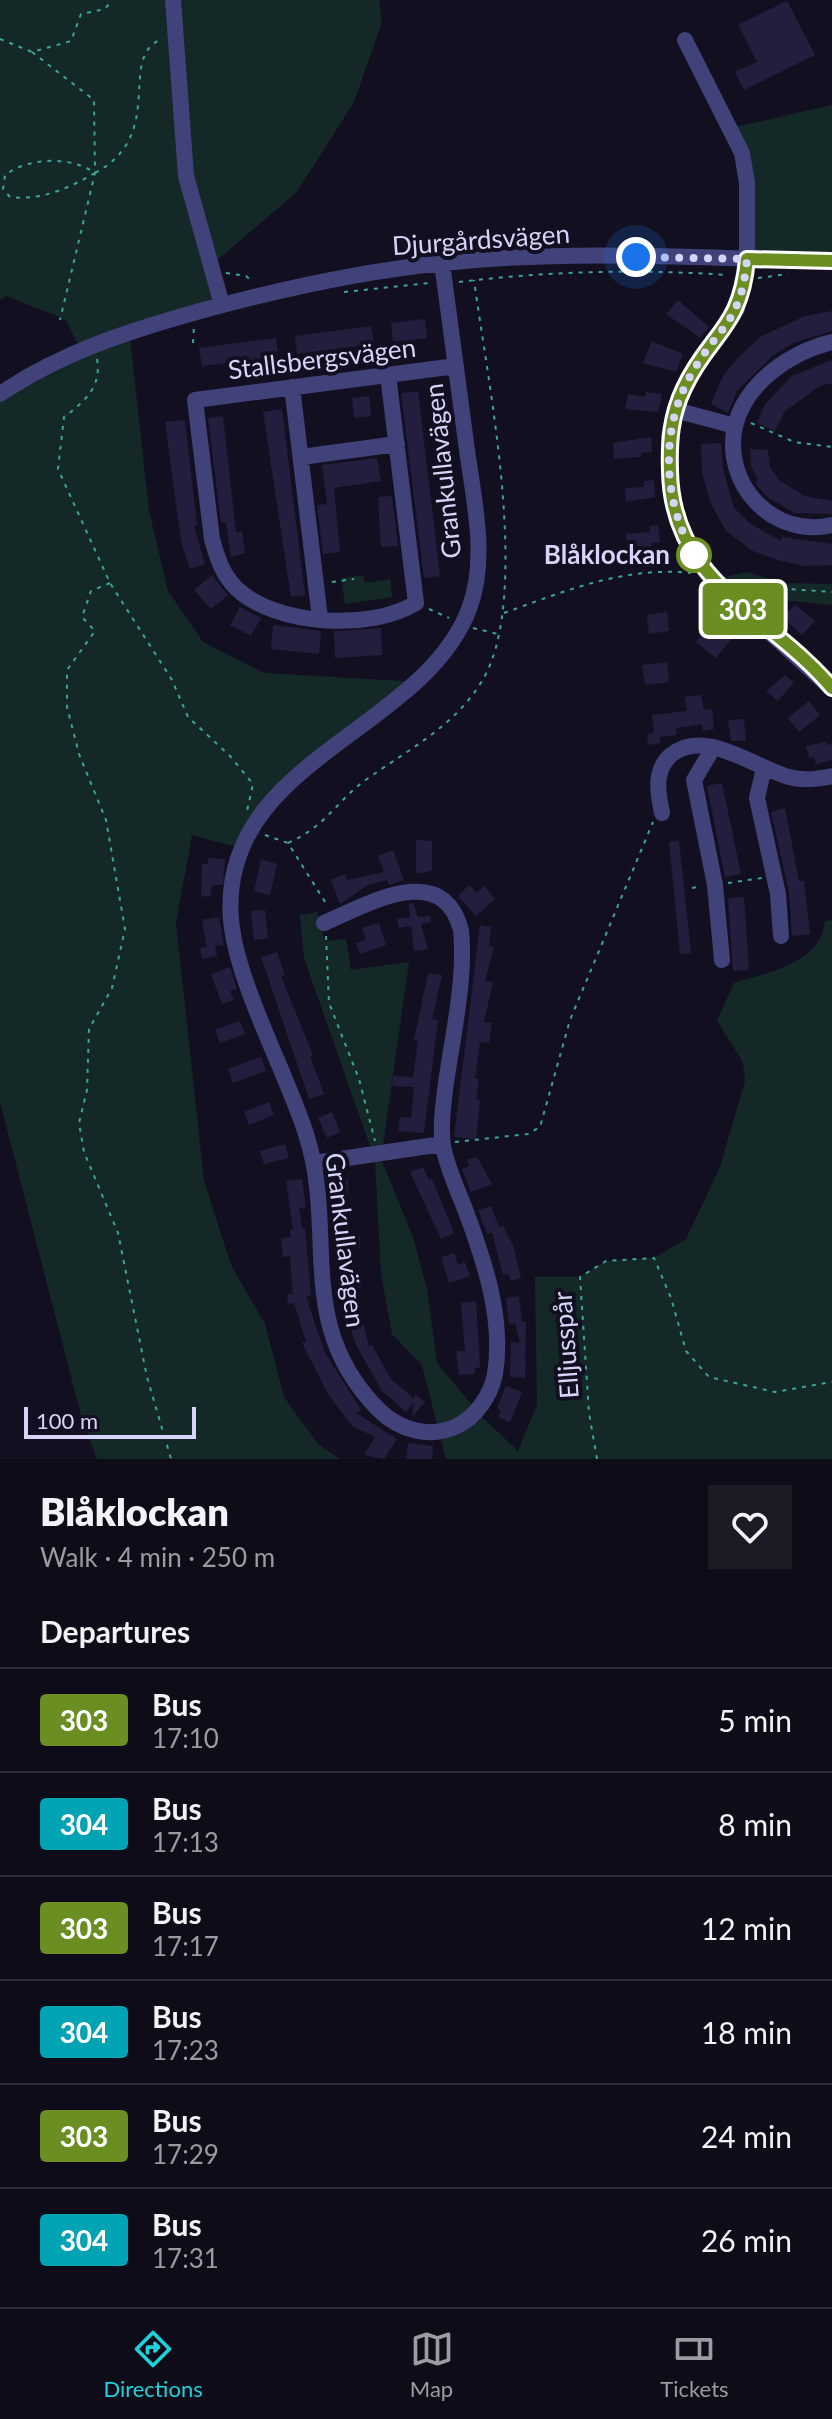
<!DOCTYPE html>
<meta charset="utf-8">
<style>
:root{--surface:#0e0c18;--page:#1c1a25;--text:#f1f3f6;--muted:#9b9ba2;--line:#2e2c37;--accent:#1ed2dc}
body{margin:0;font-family:Lato,sans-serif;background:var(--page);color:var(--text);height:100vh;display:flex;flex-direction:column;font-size:30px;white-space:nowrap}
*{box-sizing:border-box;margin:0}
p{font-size:26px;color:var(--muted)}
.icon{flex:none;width:44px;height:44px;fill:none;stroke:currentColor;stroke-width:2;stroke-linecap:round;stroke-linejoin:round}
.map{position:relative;height:1459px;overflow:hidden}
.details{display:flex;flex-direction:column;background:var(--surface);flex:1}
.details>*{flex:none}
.badge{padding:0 16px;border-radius:6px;font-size:28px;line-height:52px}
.scale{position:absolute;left:24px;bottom:20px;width:172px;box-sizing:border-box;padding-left:8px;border:4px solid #d7d4f9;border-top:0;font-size:22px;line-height:28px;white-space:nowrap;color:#d7d4f9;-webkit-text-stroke:6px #121020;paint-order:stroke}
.you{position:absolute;width:40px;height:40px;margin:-20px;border:6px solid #fff;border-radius:50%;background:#1a73e8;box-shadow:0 0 0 12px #1a73e833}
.map>.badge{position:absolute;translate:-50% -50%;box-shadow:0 0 0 4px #fff}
h2{padding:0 40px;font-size:30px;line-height:72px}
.round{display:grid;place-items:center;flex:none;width:84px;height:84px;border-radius:0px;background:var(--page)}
.headline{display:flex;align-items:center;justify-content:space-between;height:136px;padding:0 40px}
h1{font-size:38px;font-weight:800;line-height:60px}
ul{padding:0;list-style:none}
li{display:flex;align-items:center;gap:24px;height:104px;padding:0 40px;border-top:2px solid var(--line)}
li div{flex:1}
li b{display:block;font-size:30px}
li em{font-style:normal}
li .badge{min-width:88px;font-weight:700;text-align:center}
.tabs{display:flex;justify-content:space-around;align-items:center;height:112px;border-top:2px solid var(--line);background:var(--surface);font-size:22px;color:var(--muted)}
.tabs a{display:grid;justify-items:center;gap:4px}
.tabs .on{color:var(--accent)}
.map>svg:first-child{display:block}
</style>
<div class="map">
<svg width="832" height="1459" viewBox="0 0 832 1459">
<rect width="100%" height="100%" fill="#121020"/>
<path fill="#142927" d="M0,0H379L382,22L354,102L296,193L209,267L219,311L130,338L149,511L168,591L203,642L265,673L419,682L275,805L244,849L192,835L176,923L204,1181L231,1265L265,1324L284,1397L318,1444L340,1459H97L82,1419L0,1102V400L82,352L65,319L6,296L0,300Z
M832,105V265L747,258L746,200L731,128Z
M747,572L784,583L832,584V605L781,600L762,591L750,600L726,592L712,580Z
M363,575L365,583L390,579L392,597L345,604L341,578Z
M317,912L325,941L346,939L351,970L409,962L381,1159L413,1237L427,1289L437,1363L480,1415L518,1451L537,1405L535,1277H579L606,1261L654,1258L686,1239L720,1167L745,1081L743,1062L717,1021L734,983C768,972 821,964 825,921L832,920V1459H446L422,1365L392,1334L381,1274L375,1160L304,958L300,915Z"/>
<path fill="#231e3e" d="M787,1L815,55L744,90L735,72L757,62L738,25Z
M678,300L709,327L700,338L666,314Z
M832,311V331L793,343L771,357L737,391L728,413L711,404L722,378L735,361L760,337L805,316Z
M425,319L427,338L393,342L391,323Z
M371,326L374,344L297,354L295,336Z
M276,338L278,357L202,366L199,348Z
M652,341L683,354L676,372L643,363Z
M832,360V383L820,386L785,411L775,431L757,423L765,404L792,376Z
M418,391L440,576L424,578L401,393Z
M646,392L662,394L658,412L625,409L628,394L645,397Z
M369,396L371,416L354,418L352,398Z
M282,409L305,595L291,597L263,412Z
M223,416L236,532L242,531L245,553L231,557L226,522L221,523L208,418Z
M185,420L197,525L194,526L205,564L190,569L181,541L165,422Z
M651,437L652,452L641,453V457L614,459L613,443Z
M721,443L723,469L734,508L751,524L781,541L782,537L832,544V565L803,566L778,560L753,551L726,531L711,504L702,473L701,444Z
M750,449L768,450L770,467L779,480L804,496L832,501V514L794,513L766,496L755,483L758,479L751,466Z
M377,458L381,481L334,488L340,552L323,554L317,505L327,504L322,465Z
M654,480L655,497L626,502L625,488L644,487V481Z
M392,496L398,546L381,547L378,497Z
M658,525L660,542L651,543L652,550L628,553L626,534L650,532L649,526Z
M212,575L228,595L211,609L194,590Z
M795,605L815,621L802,635L782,617Z
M240,607L261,618L251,636L230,625Z
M667,612L669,631L649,634L647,615Z
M723,621L737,632L716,658L696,642L708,628L714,633Z
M273,625L321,631L319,654L271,649Z
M381,628L382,655L335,658L334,631Z
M667,662L669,682L645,685L642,665Z
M785,675L794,682L778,701L766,691Z
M701,695L704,710L712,709L714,729L703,731L702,724L676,728V735L660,737V743L648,745L647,734L654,733L652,715L687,711L685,697Z
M809,701L820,715L799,732L788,718Z
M744,719L746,741H731L728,720Z
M826,742L827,745L832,744V760L816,764L814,757L809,758L806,746Z
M722,783L741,874L725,877L707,786Z
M785,808L799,881H804L810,934L792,936L789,892L771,812Z
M416,840L432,841V870L423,873H416Z
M679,840L691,953L680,954L669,842Z
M393,850L404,880L389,885L387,880L368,885L340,904L331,880L345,874L347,880L384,872L378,856Z
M208,858L225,859L223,885H212L210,897L201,896L202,864H208Z
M261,860L277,864L270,895L254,891Z
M469,885L477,893L484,886L495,899L476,916L458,896Z
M744,897L749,970L733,971L728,898Z
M413,903L418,917L430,916L431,922L421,924L428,949L414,951L411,926L399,928L397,919L410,917L409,904Z
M265,910L268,938L254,940L251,911Z
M219,917L224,945L215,946L217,956L202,959L200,948L207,947L202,920Z
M379,923L386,945L360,954L356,943L366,940L362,928Z
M480,925L491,927L489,946L494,947L485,981L493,982L484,1022L492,1023L489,1043L480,1042L475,1078L479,1079L476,1099L480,1100L476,1139L454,1137Z
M277,952L285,975L281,976L313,1055L310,1056L324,1094L309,1099L261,957Z
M230,967L237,989L230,991L234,1000L222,1004L211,974Z
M428,973L442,975L432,1019L438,1020L424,1133L398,1131L400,1117L411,1118L414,1087L392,1086L393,1076L413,1077L418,1041L414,1040Z
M240,1021L245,1034L220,1043L215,1030Z
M261,1057L266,1071L233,1083L228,1069Z
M269,1102L274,1115L249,1125L244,1112Z
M332,1112L340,1132L327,1138L318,1118Z
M285,1144L289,1158L264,1164L260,1151Z
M477,1157L492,1184L471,1192L462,1169L469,1166L467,1160Z
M423,1167L429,1180L432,1179L454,1233L441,1239L410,1172Z
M302,1179L306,1207L299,1208L302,1228H305L311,1296H306L324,1351L361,1410L356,1413L397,1439L384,1459L364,1455L375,1437L352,1426L328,1394L302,1343L306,1341L294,1303L288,1304L287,1294H293L290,1256L283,1257L281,1238L291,1237L290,1229H293L286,1181Z
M333,1180H348V1203L334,1204Z
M491,1206L499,1227L503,1226L513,1245L521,1278L511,1281L509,1274L503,1275L492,1232L487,1234L478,1210Z
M339,1226H349L348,1235L360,1236V1248H353L354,1279H361V1288L341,1289Z
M454,1253L458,1265L465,1262L470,1276L449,1283L441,1257Z
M519,1296L522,1322H526L525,1378L510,1377L511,1342L520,1343L515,1323L509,1324L506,1298Z
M476,1301L480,1368H475V1374L459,1375L456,1351H465L461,1303Z
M358,1303L369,1346L372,1345L391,1379L415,1399V1394L425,1402L412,1417L414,1402L406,1412L382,1391L355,1343L344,1307Z
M506,1386L522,1392L510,1422L498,1417L501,1410L497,1408Z
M408,1443L433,1446L432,1459H406Z"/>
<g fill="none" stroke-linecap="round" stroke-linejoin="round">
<path stroke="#3ea499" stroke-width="2" stroke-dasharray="4 6" stroke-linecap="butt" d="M0,39L32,52L71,41L81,14L105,9L112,0
M32,52L94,100L95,173L60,320
M95,173C69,188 41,201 10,197L3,189L5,175C29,157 71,156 95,173C168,134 116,57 162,39
M226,273L246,276L253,282
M758,278L788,274
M459,282C549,271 638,269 728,275
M344,292L429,283
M193,343L194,326
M97,359C102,387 84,402 64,417L58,469L110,583L172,680L188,717L230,756L253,784L247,811
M751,423L794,442L832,447
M332,582L354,579
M110,583L91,591L82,617L95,631L67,670V707L79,754L106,820L125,929L112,988L89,1029L87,1090L79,1123L84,1152L118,1233L147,1377L171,1459
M742,590L759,587L832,592
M429,609L449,618
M504,613C565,591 625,566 691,573
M473,628L498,634
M265,835L288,843L327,905
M288,843C328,825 336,801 367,779C409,749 454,727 482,681C533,597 487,379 474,280
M728,883L762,878
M692,888L702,886
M326,936L329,1003L359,1079L375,1141
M455,1142L528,1134L540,1127L570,1020L653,822
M597,1459L589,1413L580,1277L606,1261L654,1258L671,1298L686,1351L709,1377L775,1392L832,1382"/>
<path stroke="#414279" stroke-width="16" d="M173,0L186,176L222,305
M685,40L742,153L747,183V259L737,309L693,371L675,410L669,437L672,498L684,537L712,580L832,689
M832,342C791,352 746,382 735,426C722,485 774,539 832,525
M388,375L416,603C371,631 275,626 236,588C222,574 217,557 212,539L195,400L456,366
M292,387L320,618
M0,394C62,352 129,331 200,311C281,289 361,271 444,263C572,249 703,258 832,261
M675,410L735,426
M301,457L397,444
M713,748L694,780L715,885L722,960
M764,768L757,798L778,894L781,936
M662,813C658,793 653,771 671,755C704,727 755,768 789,777C804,781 817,779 832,776
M324,923C367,905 442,859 461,930C466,981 452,1038 445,1090C443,1108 440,1128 443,1146C447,1167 457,1189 465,1209C484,1260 504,1318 495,1374C491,1395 476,1417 457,1426C430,1439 399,1430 379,1410C293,1324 338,1233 306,1134C285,1069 237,984 231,920C218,760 422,733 469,609C488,559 474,502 467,450C459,388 450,325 442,263
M314,1163L442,1144"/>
</g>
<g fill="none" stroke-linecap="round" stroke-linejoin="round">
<defs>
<path id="line" d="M832,261L747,259C741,329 710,333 684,388C671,415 669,441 670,471C672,584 770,614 832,688"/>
</defs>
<use href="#line" stroke="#fff" stroke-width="18"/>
<use href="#line" stroke="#6b8e23" stroke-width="12"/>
<path stroke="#d7d4f9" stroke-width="8" stroke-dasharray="0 14.4" d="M636,257L747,259C741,324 720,324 692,373C659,429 663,501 694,555"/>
</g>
<circle fill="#fff" stroke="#6b8e23" stroke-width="4" cx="694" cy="555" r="16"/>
<g text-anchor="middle" stroke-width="8" stroke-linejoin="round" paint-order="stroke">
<g font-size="26" fill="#d7d4f9" stroke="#121020">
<text transform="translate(481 240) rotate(-4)" y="9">Djurgårdsvägen</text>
<text transform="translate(322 359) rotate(-7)" y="9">Stallsbergsvägen</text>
<text transform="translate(443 471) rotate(-96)" y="9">Grankullavägen</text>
<text transform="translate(345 1240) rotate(83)" y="9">Grankullavägen</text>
<text transform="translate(566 1345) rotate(-94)" y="9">Elljusspår</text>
</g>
<g font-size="26" font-weight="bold" fill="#d7d4f9" stroke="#121020" text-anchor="end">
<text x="670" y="564">Blåklockan</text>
</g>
</g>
</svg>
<div class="scale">100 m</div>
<div class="you" style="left:636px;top:257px"></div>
<b class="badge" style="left:743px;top:609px;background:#6b8e23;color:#fff">303</b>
</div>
<section class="details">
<div class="headline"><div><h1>Blåklockan</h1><p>Walk · 4 min · 250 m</p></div><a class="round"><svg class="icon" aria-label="heart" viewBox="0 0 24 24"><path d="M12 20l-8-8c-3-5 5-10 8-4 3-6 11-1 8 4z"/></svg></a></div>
<h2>Departures</h2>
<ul>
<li><span class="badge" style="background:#6b8e23;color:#fff">303</span><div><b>Bus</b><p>17:10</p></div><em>5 min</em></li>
<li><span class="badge" style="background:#00a3b4;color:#fff">304</span><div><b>Bus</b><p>17:13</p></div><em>8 min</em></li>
<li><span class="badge" style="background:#6b8e23;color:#fff">303</span><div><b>Bus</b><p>17:17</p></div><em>12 min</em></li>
<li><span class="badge" style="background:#00a3b4;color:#fff">304</span><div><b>Bus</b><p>17:23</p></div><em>18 min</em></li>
<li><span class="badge" style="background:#6b8e23;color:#fff">303</span><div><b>Bus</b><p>17:29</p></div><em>24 min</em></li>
<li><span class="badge" style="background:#00a3b4;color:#fff">304</span><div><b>Bus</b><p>17:31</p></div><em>26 min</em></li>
</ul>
</section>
<nav class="tabs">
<a class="on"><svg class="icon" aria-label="directions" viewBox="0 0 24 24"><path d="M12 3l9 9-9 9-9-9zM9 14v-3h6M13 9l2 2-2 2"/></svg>Directions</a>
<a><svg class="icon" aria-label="map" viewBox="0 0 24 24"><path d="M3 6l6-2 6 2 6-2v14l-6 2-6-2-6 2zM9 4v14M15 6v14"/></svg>Map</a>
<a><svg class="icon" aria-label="tickets" viewBox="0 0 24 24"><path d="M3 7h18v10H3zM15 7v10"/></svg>Tickets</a>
</nav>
